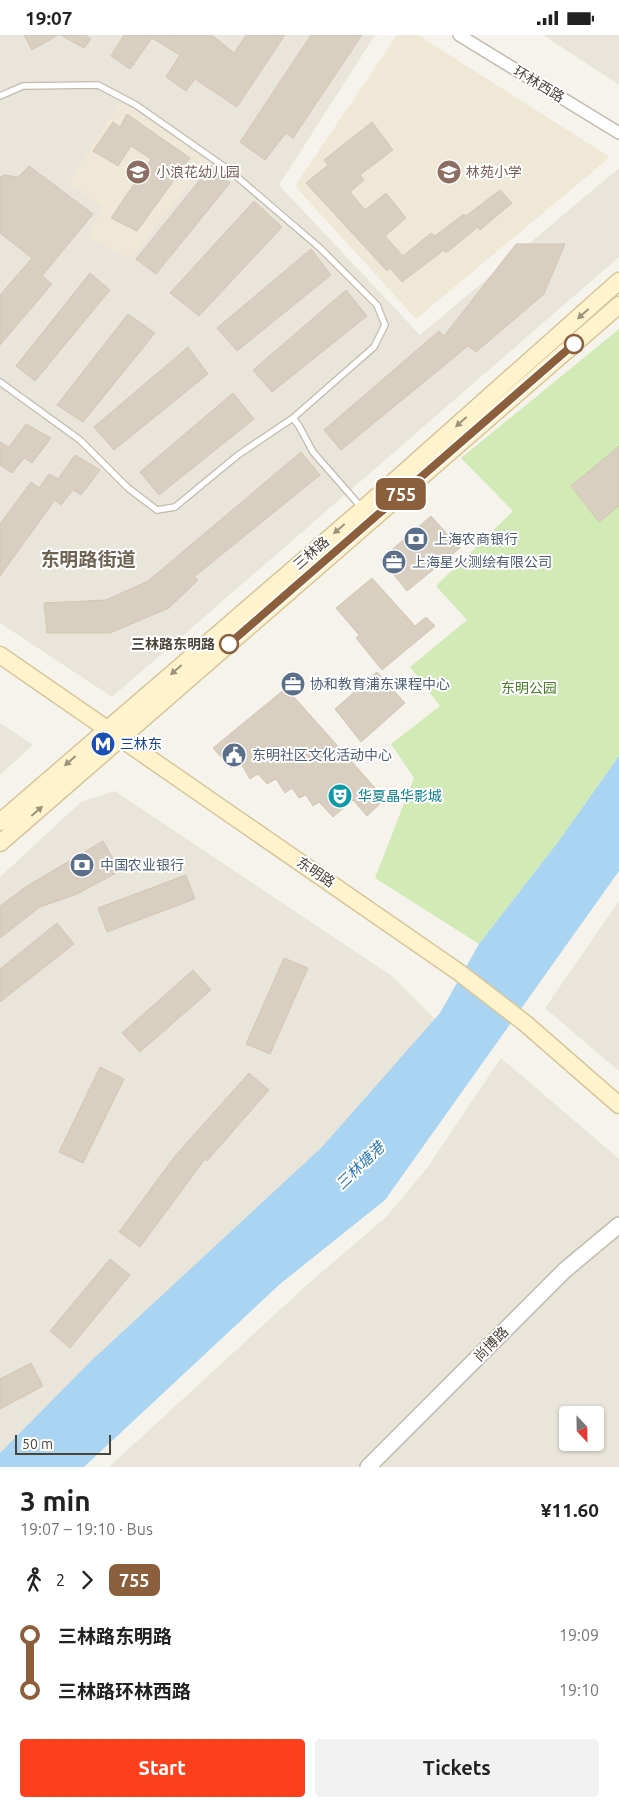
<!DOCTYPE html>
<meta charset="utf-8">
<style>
:root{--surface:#fff;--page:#f2f2f2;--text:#222;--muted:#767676;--accent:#fc3f1d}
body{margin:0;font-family:Ubuntu,"Noto Sans SC",sans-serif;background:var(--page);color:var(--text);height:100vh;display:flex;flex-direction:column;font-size:19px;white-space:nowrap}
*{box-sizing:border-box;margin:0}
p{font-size:16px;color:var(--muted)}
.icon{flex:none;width:28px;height:28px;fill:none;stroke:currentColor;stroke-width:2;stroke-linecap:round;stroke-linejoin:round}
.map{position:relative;height:1432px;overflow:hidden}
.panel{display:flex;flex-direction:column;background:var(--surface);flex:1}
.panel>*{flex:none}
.badge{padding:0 10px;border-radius:8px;font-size:18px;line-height:32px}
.needle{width:32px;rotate:158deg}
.controls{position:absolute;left:559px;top:1371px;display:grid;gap:10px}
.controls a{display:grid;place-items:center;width:45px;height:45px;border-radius:5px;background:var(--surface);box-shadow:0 1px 4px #0004;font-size:25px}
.scale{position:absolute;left:15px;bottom:12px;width:96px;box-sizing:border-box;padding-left:5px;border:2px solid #4b4439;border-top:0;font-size:14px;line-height:18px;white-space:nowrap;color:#4b4439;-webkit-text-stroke:4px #fff;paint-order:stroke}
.map>.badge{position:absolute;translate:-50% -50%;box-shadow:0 0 0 2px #fff}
.legs{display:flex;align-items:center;gap:8px;height:55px;padding:0 20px;font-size:16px}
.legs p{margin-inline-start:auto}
.summary{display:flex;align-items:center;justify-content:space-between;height:85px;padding:0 20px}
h1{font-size:28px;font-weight:700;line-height:38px}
.action{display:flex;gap:10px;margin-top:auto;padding:10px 20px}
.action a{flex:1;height:58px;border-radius:5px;background:var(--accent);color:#fff;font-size:20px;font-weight:700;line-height:58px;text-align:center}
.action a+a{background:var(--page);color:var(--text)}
ul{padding:0 20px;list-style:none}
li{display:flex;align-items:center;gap:18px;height:55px;font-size:19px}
li i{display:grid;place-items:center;width:8px;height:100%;margin:0 6px;background:currentColor}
li i::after{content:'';width:12px;height:12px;margin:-6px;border:4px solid;border-radius:50%;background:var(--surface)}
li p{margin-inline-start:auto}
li:first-child i{background:linear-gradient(#0000 50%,currentColor 0)}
li:last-child i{background:linear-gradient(currentColor 50%,#0000 0)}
.status{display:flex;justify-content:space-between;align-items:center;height:35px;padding:0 25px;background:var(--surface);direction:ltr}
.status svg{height:14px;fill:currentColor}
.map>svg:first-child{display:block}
</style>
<div class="status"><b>19:07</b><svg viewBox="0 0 49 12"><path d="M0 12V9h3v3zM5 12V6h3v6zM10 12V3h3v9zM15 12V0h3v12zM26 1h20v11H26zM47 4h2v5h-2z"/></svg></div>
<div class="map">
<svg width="619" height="1432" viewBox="0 0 619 1432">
<rect width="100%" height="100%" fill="#f6f3ec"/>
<path fill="#eae5da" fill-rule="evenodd" d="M0,0H375L279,150L420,300L619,133V222L112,662L0,588Z
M543,0H619V50L572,19Z
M0,688L33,710L0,740Z
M115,756L393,942L435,984L250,1200L0,1432V842L81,767Z
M619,866V1036L545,973Z
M501,1023L619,1124V1432H109L309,1248L387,1181L427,1133ZM568,1380H595V1408H568Z"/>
<path fill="#efe8d6" d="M397,0H418L610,122L416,284L295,151Z
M120,67L158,91L208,127L129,225L88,201L102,172L69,147Z"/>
<path fill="#d2eab5" d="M619,294V721L558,807L479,909L375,843L414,743L391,709L440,671L410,632L467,585L436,551L513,476L461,423Z"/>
<path fill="#a9d4f2" d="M619,721V836L385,1165L280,1249L84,1432H0V1418L91,1326L322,1112L440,978L479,909L558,807Z"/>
<path fill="#d8cfc1" stroke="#d3c7b4" d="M24,0H58L32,15Z
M60,0H86L91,4L84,13Z
M124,0H212L234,18L246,0H285L237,72L195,44L186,56L166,42L180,20L152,3L130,34L111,21Z
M311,0H362L293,103L286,98L265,125L240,107Z
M127,79L190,123L137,196L111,183L151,124L131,111L118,131L93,116L113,87L120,92Z
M372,87L393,115L360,140L364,145L350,157L365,175L386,158L406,183L385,201L403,221L431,198L435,201L464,179L466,181L500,155L512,168L480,195L478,192L446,218L444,215L402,247L390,233L387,236L306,148L328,130L324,125Z
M29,131L93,179L42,241L52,249L0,310V260L32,223L0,198V142L5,140L18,142Z
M211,131L230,148L156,239L136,224Z
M254,166L282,192L199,281L170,258Z
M516,209H565L544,259L476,317L468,311L341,415L324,395L439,296L444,301Z
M311,214L331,240L237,316L217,293Z
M90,238L110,255L35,346L16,331Z
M346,255L367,281L272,357L253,335Z
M128,279L155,298L83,387L57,370Z
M188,312L208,339L114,415L94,392Z
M233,358L254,384L159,460L140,437Z
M26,389L51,403L32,428L24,423L12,438L0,430V407L9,412Z
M619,411V471L599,487L571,451Z
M301,417L320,440L194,542L198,545L169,573L110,598H47L44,568L106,565L148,546Z
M75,420L100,435L81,460L73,455L61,470L55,465L0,541V489L31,447L39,453L49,439L58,444Z
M431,481L460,513L407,556L381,524Z
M372,543L415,591L426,582L435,591L382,635L356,603L359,600L336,573Z
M377,637L405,668L361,707L335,674Z
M286,653L385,764L367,781L353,765L333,782L319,767L313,771L306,760L299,763L292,753L285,758L276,744L267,749L258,739L250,744L240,727L231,733L213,713Z
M103,806L120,836L77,859L40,872L0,903V871L27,851Z
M186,840L195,864L107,897L98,873Z
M57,888L74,909L0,967V934Z
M284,923L308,933L270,1019L246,1009Z
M193,935L211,955L140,1017L122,998Z
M100,1032L124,1044L83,1128L59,1117Z
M249,1038L269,1055L207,1126L205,1124L140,1212L119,1197L175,1121Z
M110,1224L130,1240L70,1313L50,1296Z
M31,1328L43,1351L0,1374V1344Z"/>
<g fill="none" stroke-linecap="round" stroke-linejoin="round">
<defs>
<path id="service" d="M0,61L23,51L98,50L136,70L229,135L320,213L377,270L385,290L374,312L293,383L299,391L313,417L361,472
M0,347L80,405L128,453L157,475L175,472L238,420L293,383"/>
<path id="minor" d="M459,0L619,98"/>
<path id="tertiary" d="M368,1432L565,1235L619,1190"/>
<path id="secondary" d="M0,620L460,938L526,989L619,1070
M0,787L363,474L619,246
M0,808L619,270"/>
</defs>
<use href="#service" stroke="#c2bbae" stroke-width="8"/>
<use href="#minor" stroke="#c2bbae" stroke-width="14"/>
<use href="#tertiary" stroke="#c2bbae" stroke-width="18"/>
<use href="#secondary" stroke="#d6c79b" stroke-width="19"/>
<use href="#service" stroke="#fff" stroke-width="5.5"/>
<use href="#minor" stroke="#fff" stroke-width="11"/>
<use href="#tertiary" stroke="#fff" stroke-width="15"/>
<use href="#secondary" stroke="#fff3cd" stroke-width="16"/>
</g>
<defs><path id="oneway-solid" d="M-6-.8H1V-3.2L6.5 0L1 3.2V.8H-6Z" transform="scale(1.25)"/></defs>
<g fill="#9c937c">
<use href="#oneway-solid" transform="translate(583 279) rotate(138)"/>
<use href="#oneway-solid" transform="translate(461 387) rotate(138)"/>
<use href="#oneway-solid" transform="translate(339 494) rotate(139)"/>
<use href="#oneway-solid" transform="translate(176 635) rotate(139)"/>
<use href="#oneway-solid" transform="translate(70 726) rotate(139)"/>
<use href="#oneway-solid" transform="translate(37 776) rotate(-41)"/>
</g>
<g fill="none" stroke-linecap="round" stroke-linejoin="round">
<defs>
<path id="line-1" d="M229,609L574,309"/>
</defs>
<use href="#line-1" stroke="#fff" stroke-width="11"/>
<use href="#line-1" stroke="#8b5e3c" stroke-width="8"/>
</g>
<defs>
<symbol id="school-disc" viewBox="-11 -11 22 22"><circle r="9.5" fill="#8d6e63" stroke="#fff"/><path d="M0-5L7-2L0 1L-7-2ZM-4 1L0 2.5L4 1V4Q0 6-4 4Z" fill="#fff"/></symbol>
<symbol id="bank-disc" viewBox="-11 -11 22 22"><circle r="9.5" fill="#5c6f8a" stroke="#fff"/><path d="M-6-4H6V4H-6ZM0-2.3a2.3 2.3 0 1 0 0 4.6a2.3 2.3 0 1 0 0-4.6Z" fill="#fff"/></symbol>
<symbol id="office-disc" viewBox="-11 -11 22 22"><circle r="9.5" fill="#5c6f8a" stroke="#fff"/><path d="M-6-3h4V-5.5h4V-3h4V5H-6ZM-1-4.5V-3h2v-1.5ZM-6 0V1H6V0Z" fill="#fff"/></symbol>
<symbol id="metro-disc" viewBox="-11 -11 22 22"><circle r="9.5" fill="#1a4fb4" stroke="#fff"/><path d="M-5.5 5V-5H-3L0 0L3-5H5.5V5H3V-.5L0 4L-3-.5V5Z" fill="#fff"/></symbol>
<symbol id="civic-disc" viewBox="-11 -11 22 22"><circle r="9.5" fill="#5c6f8a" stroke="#fff"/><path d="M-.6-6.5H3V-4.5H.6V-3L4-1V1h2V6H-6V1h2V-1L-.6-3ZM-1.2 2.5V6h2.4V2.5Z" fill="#fff"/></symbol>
<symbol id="theatre-disc" viewBox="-11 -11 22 22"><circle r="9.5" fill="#0f9aa8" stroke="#fff"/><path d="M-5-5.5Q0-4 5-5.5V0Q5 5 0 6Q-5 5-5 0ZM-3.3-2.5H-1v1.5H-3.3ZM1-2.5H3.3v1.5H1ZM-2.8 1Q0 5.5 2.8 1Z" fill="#fff"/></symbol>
</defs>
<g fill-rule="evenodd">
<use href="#school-disc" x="124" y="123" width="28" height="28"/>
<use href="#school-disc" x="435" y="123" width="28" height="28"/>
<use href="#bank-disc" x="402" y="490" width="28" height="28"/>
<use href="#office-disc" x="380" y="513" width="28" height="28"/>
<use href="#office-disc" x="279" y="635" width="28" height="28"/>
<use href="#metro-disc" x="89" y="695" width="28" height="28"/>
<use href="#civic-disc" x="220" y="706" width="28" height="28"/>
<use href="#theatre-disc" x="326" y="747" width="28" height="28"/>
<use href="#bank-disc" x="68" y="816" width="28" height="28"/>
</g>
<g fill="#fff" stroke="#8b5e3c" stroke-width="2.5">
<circle cx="574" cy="309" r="9"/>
<circle cx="229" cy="609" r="9"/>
</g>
<g text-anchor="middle" stroke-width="4" stroke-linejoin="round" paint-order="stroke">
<g font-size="14" fill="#4b4439" stroke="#fff">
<text transform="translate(539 49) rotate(31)" y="5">环林西路</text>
<text transform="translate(311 518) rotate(-41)" y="5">三林路</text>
<text transform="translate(316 837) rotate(34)" y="5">东明路</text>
<text transform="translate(491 1309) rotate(-45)" y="5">尚博路</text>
</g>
<g font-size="14" fill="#785e54" stroke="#fff" text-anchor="start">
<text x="156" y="142">小浪花幼儿园</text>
<text x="466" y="142">林苑小学</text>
</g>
<g font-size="14" fill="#4e5e75" stroke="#fff" text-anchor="start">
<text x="434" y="509">上海农商银行</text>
<text x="412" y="532">上海星火测绘有限公司</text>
<text x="310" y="654">协和教育浦东课程中心</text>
<text x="252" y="725">东明社区文化活动中心</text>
<text x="100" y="835">中国农业银行</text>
</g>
<g font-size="14" font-weight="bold" fill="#4b4439" stroke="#fff" text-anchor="end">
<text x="215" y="614">三林路东明路</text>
</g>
<g font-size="14" fill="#4a7f2a" stroke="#fff">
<text x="529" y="658">东明公园</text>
</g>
<g font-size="14" fill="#164399" stroke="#fff" text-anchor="start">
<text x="120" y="714">三林东</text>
</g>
<g font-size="14" fill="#0d838f" stroke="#fff" text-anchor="start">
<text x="358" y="766">华夏晶华影城</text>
</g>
<g font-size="15" font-style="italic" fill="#2e7ab2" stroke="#fff">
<text transform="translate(360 1131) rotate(-44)" y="5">三林塘港</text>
</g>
<g font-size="19" font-weight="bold" fill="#6e6250" stroke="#fff">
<text x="88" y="531">东明路街道</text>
</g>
</g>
</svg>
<div class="controls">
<a><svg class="needle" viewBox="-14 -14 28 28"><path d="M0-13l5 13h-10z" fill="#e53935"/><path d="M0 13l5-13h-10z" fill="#767676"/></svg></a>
</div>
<div class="scale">50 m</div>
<b class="badge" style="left:401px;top:459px;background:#8b5e3c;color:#fff">755</b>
</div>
<section class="panel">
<div class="summary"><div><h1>3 min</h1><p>19:07 – 19:10 · Bus</p></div><b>¥11.60</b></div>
<div class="legs"><svg class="icon" aria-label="walk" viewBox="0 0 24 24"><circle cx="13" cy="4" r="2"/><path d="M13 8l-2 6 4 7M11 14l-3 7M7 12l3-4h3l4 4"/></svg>2<svg class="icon" aria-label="forward" viewBox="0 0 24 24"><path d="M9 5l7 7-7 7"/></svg><b class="badge" style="background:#8b5e3c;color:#fff">755</b></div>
<ul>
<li><i style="color:#8b5e3c"></i><b>三林路东明路</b><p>19:09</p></li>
<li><i style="color:#8b5e3c"></i><b>三林路环林西路</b><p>19:10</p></li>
</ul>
<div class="action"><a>Start</a><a>Tickets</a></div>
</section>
